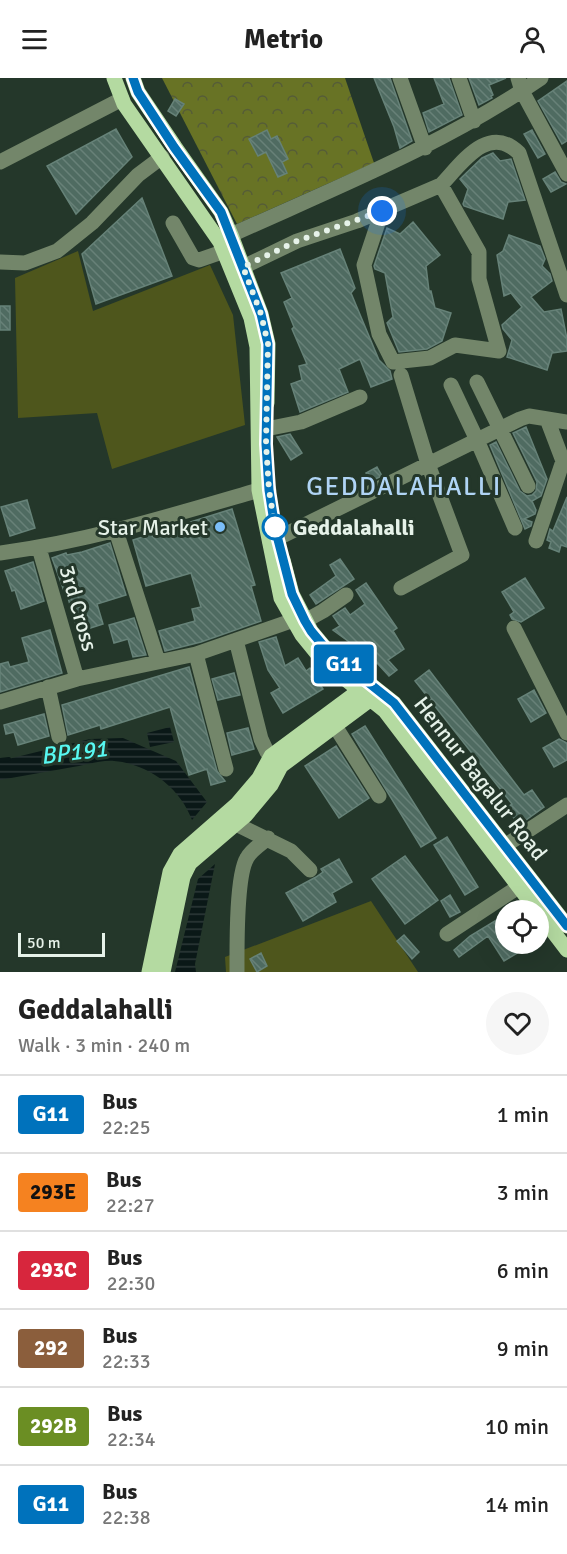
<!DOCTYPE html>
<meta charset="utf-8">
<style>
:root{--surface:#fff;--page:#f6f6f6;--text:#222;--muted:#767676;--line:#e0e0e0}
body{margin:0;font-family:Signika,sans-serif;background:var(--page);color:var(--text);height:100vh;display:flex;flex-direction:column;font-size:22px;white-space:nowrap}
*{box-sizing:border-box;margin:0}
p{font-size:20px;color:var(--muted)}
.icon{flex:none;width:33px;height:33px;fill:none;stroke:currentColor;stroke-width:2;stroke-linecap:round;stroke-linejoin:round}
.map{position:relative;height:894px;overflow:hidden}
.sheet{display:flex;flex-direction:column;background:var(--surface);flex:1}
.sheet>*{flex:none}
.badge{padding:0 12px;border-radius:4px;font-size:21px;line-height:39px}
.tools{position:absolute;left:495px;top:822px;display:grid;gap:12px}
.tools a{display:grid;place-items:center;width:54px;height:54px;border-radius:50%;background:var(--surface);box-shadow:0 6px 24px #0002;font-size:30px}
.scale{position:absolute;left:18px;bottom:15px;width:87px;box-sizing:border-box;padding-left:6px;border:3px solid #e6f2e9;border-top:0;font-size:16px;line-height:21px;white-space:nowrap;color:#e6f2e9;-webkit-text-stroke:4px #24372a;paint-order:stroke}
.you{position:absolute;width:30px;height:30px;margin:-15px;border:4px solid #fff;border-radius:50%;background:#1a73e8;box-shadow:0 0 0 9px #1a73e833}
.map>.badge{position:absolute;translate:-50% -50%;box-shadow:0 0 0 3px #fff}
.round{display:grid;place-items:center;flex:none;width:63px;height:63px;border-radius:32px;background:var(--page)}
.head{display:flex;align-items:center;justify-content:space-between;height:102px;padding:0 18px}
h1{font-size:28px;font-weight:800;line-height:45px}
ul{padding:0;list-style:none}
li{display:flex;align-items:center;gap:18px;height:78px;padding:0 18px;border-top:2px solid var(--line)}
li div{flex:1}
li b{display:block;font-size:22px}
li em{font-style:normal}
li .badge{min-width:66px;font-weight:700;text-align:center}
header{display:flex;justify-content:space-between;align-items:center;height:78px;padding:0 18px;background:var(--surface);font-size:27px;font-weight:800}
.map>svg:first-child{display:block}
</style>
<header><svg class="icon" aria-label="menu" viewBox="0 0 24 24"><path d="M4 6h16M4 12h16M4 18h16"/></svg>Metrio<svg class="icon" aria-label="person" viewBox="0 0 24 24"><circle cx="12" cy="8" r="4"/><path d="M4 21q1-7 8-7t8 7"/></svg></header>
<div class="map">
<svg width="567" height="894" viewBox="0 0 567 894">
<defs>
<pattern id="forest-crowns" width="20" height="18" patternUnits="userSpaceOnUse" patternTransform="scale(1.5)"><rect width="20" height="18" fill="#687325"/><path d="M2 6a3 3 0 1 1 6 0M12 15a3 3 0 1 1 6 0" fill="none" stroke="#555c37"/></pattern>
<pattern id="water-rules" width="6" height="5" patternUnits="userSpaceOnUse" patternTransform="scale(1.5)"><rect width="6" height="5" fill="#0a1817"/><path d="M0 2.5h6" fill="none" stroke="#2e3a39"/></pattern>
<pattern id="building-back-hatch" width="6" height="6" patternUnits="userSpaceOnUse" patternTransform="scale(1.5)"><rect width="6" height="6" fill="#4f6b61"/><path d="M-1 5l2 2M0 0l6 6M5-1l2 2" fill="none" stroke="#688178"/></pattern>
</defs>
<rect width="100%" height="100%" fill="#24372a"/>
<path fill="#4e561c" d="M78,173L93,233L210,187L233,237L245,347L112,391L97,335L18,340L15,200Z
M371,823L418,894H226L225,879Z"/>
<path fill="url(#forest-crowns)" d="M162,0H345L374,85L237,146Z"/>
<path fill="url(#water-rules)" d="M170,649L174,664L150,669L147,655Z
M123,660L176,683L207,724L192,742C180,710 149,686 114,683C101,682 86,687 73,689C49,693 24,698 0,702V683L90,661Z
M215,786L195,886L196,894H175L198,801Z"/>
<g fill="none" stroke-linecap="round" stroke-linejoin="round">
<path stroke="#0a1817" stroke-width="4" d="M0,682L9,681"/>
</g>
<path fill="url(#building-back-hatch)" stroke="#668278" stroke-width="1.5" d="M374,0H390L412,63L400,70L394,49Z
M434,0H449L462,37L429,54L423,35L444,26Z
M469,0H506L489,7L493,17L491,18L492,20L479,27Z
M567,3V63L562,66L538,23Z
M175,21L184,26L176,38L168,33Z
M116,51L132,79L76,136L47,88Z
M267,52L271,61L277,58L288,81L282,84L287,95L278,99L266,74L258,78L249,61Z
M532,52L545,76L538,80L524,56Z
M493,75L500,83L511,81L525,122L508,124L503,141L464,128L463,126L468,111L460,101L482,80Z
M555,94L561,104L566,106L551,114L543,101Z
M142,120L172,198L96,226L82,176Z
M413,144L440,177L426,188L429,213H431L435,230L451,235L442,263L427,271L399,274L387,245L393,239L385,195L375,191L374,188L387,150L400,156Z
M509,157L540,168L545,181L542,188L550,196L552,203L531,219L544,234L561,231L567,261V273L552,275L547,292L507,279L512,262L503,251L502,247L522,229L511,215L504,218L497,177L503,173Z
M340,171L355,210L351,215L379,282L390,293L392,301L371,309L360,281L339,291L348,314L300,334L291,306L302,302L299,288L307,286L292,251L294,249L284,224L292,220L281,195Z
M0,228H10V252H0Z
M526,349L547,401L541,418L532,423L536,432L535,436L524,441L532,444L531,448L525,451L490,367L496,364L520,413L527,418L532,417L536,413L537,404L513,355Z
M290,356L302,375L291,382L277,359Z
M377,389L382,398L371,403L366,395Z
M567,419V469L561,467L559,474L549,470L551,464L547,462L550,451L553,453Z
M27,422L35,450L10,458L1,429Z
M232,431L255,507L251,508L261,543L201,564L165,573L159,553L195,543L192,531L201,529L191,495L146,508L133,462Z
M110,465L126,517L97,526L103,546L78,554L66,513H64L52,480L66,475L67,477L82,474Z
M340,481L354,501L316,526L310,517L336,498L330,487Z
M33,484L44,523L21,531L15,512L12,513L5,493Z
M525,500L544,530L521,544L512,541L510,537L514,534L502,514Z
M366,505L397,550L393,553L404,571L388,582L397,592L389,598L377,585L373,588L363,577L359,580L349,569L352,566L333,552L340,548L333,538L345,530L350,537L365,526L356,512Z
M134,540L146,577L133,579L128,561L114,565L109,547Z
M50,552L62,595L0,614V586L8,584L10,589L29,584L22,560Z
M276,559L285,588L298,580L306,593L310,590L323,611L283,635L271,615L280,610L268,592L259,564Z
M189,589L217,693L225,703L211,707L207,691L189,697L170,629L101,651L100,647L68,657L62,627Z
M429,592L524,717L532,712L544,729L519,747L506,730L512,726L415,603Z
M234,595L240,617L218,622L212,601Z
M534,612L546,635L531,644L518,621Z
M44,636L49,658L18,667L14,654L6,656L4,647Z
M365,648L436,760L421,769L352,656Z
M248,650L254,671L232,677L227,655Z
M559,661L567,665V682L554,689L543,670Z
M336,668L369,720L339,740L305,688Z
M447,759L478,809L465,817L434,767Z
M405,778L438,822L405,846L372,801Z
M339,781L352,804L332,815L336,824L303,843L286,815L316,799L323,794L321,791Z
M450,817L460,834L450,839L441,823Z
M503,838L506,843L502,846L506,852V866H514L519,874L504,883L488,858L459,879L454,872L470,858Z
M404,857L419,874L412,881L397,863Z
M261,875L267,888L257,894L250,881Z"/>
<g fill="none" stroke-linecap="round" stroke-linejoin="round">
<path stroke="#73866a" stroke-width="15" d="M400,0L425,70
M459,0L474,43
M518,0L522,13L567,96
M0,84L122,21
M441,107C462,85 488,45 519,75L567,217
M173,145L193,180L199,182L225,173
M221,163L231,157C337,109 445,66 541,0
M0,184L25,185L57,173L92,145L138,97L162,79
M243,189L297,163L357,143L441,107L479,174V201L499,273L455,267L430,280L393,284L379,256L364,187L382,133
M401,297L428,386L462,477L401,510
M477,304L528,408
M451,307L477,362L515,450
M266,351L301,344L360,319
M116,453L158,583
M536,463L563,383L547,341
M270,464L520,341L529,338L567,344
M39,470L77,601
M0,475C89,463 173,437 259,412H269
M305,543L323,533L346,517
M514,550L567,655
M236,562L261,661L267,674
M196,576L226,691
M48,609L59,659
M0,624L77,601L196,576L294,542
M335,648L379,718
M236,746L291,773L310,792
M506,767L567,727
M447,856L520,808
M237,894C237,870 236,798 247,780C251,772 261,766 268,760"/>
<path stroke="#b4daa1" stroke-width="15" d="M114,0L124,26L220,164L251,240L257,269L259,412L281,520L302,557L324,584L385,633L567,872
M133,0L138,14L175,69L221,134L231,157L261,236L268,266L267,325
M283,482L292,516L311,553L326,571L394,625L567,848
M149,894L170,794L180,776L236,727L259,700L271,678L360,612L366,605
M163,894L183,799L190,785L246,737L271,707L281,688L371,621L377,614"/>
</g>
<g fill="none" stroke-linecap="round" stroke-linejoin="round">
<defs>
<path id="line" d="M133,0L138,14L174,69L221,134L261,236L268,266L266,366L269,412L275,450L292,516L305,543L311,553L326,571L394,625L567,848"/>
</defs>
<use href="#line" stroke="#fff" stroke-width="14"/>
<use href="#line" stroke="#0072bc" stroke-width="9"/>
<path stroke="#e6f2e9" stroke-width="6" stroke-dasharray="0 10.8" d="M275,449L269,412L266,366L268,266L261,236L243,189L297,163L382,133"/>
</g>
<circle fill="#7bbef8" stroke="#24372a" stroke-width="2" cx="220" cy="449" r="6"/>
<circle fill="#fff" stroke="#0072bc" stroke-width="3" cx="275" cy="449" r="12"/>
<g text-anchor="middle" stroke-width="6" stroke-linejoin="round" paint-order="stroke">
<g font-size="22" fill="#e6f2e9" stroke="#24372a" text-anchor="end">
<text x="208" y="457">Star Market</text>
</g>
<g font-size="22" font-weight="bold" fill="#e6f2e9" stroke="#24372a" text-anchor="start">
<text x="293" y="457">Geddalahalli</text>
</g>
<g font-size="22" fill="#e6f2e9" stroke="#24372a">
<text transform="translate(79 530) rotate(74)" y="8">3rd Cross</text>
<text transform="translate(481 700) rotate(52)" y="8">Hennur Bagalur Road</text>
</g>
<g font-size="24" font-style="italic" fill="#57f8f1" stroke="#24372a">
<text transform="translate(74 674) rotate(-7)" y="8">BP191</text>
</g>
<g font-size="26" letter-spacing="1.5" fill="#b0d4f5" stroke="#24372a">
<text x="404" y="417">GEDDALAHALLI</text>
</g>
</g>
</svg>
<div class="tools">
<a><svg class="icon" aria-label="locate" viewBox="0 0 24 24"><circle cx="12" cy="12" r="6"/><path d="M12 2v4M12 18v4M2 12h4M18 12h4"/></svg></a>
</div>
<div class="scale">50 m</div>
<div class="you" style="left:382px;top:133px"></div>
<b class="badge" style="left:344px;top:586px;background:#0072bc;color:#fff">G11</b>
</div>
<section class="sheet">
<div class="head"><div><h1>Geddalahalli</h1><p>Walk · 3 min · 240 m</p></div><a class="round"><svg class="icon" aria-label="heart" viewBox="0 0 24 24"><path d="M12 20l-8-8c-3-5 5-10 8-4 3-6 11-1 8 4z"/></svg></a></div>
<ul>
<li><span class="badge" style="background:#0072bc;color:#fff">G11</span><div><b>Bus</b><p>22:25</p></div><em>1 min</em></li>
<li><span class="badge" style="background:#f58220;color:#111">293E</span><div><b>Bus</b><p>22:27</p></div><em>3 min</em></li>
<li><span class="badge" style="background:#d7263d;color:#fff">293C</span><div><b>Bus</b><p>22:30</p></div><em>6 min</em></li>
<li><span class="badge" style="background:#8b5e3c;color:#fff">292</span><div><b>Bus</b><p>22:33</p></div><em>9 min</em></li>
<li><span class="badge" style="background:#6b8e23;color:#fff">292B</span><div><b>Bus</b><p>22:34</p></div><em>10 min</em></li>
<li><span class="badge" style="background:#0072bc;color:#fff">G11</span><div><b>Bus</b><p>22:38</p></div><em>14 min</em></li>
</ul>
</section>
